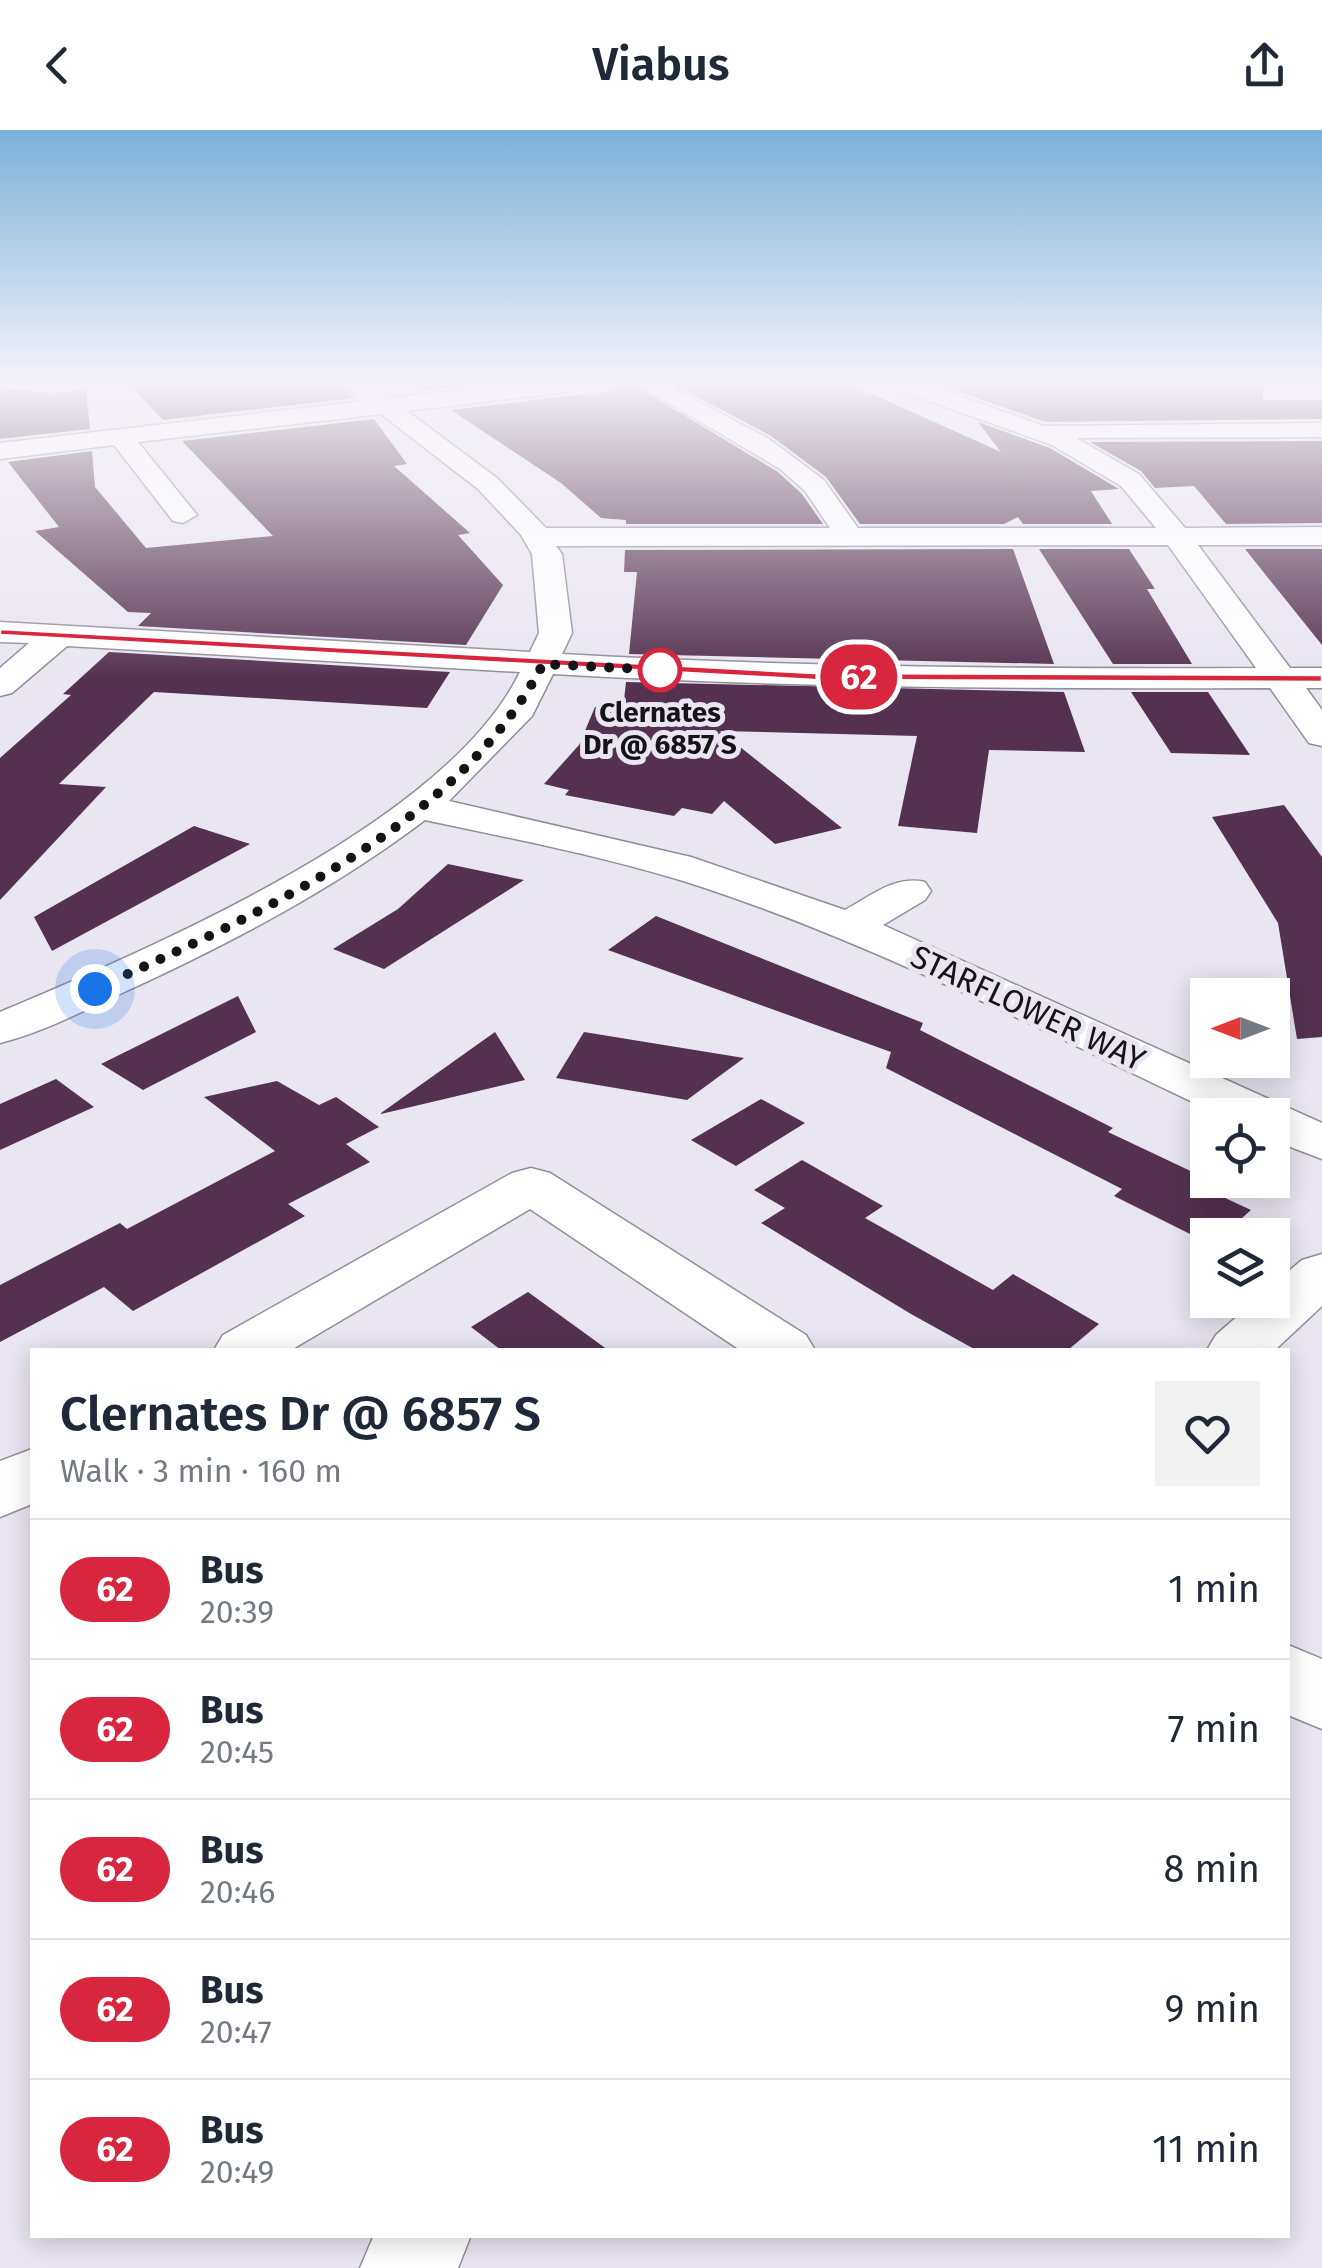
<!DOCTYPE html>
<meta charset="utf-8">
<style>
:root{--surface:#fff;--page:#f2f2f3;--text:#1f2937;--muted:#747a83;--line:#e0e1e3}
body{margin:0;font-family:"Fira Sans",sans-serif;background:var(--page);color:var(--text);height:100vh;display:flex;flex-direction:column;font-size:38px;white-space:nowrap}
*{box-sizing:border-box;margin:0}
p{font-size:32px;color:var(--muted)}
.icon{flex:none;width:55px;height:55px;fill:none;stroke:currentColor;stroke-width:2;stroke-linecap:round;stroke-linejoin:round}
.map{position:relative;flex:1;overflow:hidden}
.side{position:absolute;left:30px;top:1218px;width:1260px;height:890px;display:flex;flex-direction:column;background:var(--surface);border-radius:0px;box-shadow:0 5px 25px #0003}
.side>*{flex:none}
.badge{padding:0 20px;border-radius:32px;font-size:35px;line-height:65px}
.needle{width:65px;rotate:270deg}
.tools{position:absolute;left:1190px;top:848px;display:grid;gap:20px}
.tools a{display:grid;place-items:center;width:100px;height:100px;border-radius:0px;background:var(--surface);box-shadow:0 5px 25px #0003;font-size:50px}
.you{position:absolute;width:50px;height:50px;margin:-25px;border:8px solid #fff;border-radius:50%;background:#1a73e8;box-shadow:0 0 0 15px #1a73e833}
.map>.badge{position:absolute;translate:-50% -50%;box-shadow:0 0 0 5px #fff}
.round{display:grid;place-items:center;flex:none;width:105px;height:105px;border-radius:0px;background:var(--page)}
.overview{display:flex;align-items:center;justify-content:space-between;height:170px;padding:0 30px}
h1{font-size:48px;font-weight:600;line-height:75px}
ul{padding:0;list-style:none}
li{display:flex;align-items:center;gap:30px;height:140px;padding:0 30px;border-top:2px solid var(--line)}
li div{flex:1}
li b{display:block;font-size:38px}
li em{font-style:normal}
li .badge{min-width:110px;font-weight:700;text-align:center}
header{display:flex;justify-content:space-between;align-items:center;height:130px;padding:0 30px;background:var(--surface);font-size:45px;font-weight:600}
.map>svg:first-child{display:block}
</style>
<header><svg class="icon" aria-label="back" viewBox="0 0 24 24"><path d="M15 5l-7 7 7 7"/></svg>Viabus<svg class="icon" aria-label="share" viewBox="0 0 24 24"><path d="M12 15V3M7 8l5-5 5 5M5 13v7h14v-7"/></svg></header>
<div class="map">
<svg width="1322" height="2138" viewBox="0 0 1322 2138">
<rect width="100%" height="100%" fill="#e9e5f1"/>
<path fill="#54324f" d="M125,250H335L355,268L163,290Z
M410,250H514L424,260Z
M626,250L778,342L802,364L823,394H626V390L601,388L561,353L451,280L609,261Z
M666,250H841L1001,322L978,292L1050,318L1119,359L1091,361L1112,394H1023L1018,387L1004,394H860L826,347L771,306Z
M944,250H1263V270H1322V289L1045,292L951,259Z
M0,258L51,263L86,260L90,299L0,309Z
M374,289L407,334L394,336L470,403L458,405L503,455L466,515L138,496L151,483L128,482L35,401L59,397L8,332L92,321L95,357L146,418L273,406L182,311Z
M1322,311V393L1226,394L1194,356L1155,358L1141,341L1090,312Z
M1013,419L1054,534L629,524L637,442H624L625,420Z
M1039,419H1129L1155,459H1147L1192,534H1113Z
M1245,419H1322V515Z
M109,522L450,542L427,578L154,562L59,654L106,657L0,770V628L71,565L63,564Z
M626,552L1064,562L1085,622L989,620L977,703L898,696L917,606L720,601L842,698L775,714L724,671L712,684L682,678L674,686L565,665L569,660L544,654L579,615L595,577L623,579Z
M1131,562H1208L1250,625L1171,623Z
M1284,675L1322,727V907L1297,909L1278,793L1212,687Z
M194,696L250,714L52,821L34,787Z
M448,734L524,750L384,839L333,819L398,779Z
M656,786L923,893L920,900L1113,998L1108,1002L1216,1053L1208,1060L1251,1080L1223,1105H1208V1113L1114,1066L1122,1059L886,938L891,922L608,820Z
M238,866L256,902L143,960L101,934Z
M495,902L525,950L381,984V983Z
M584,902L744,928L687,970L556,948Z
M56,949L94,977L0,1020V974Z
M277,951L319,975L336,967L379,997L346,1014L370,1032L288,1074L305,1086L133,1181L104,1157L0,1212V1155L120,1093L127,1099L275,1021L204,967Z
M761,969L805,993L736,1036L691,1010Z
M802,1030L883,1076L865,1088L993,1160L1013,1144L1099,1194L1068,1220H976L911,1184L761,1093L785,1078L754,1060Z
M528,1162L608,1220H501L471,1197Z"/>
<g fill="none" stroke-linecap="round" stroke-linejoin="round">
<defs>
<path id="minor" d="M339,250H365L390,268L549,250H620L609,257L407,281L497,348L546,398H830L805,361L780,339L630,250H658L769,309L824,350L858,398H1156L1121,356L1052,315L884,255L881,250H914L1044,296L1322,293V307L1076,308L1139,344L1185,398L1322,397V415H1198L1290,538H1322V558H1306L1322,580V616L1309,613L1270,558C1031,559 792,558 553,544L532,586L449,671L691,727L845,780C871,766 895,745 925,752L931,761L925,770L883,795L1322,993V1029L1272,1010V985H1220C1051,905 884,818 705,758C614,728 519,710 425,690C331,761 227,815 120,864C81,882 41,903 0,913V882C152,818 447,693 520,542L67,516L12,563L0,566V538L29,513L0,512V492L530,522L539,503L532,424L521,405L478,359L381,284L138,312L197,385L183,393L173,391L114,315L0,329V313L364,271ZM1168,415L1256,538C1024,539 793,537 562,524L572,503L562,424L556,416Z
M531,1038L550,1043L806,1205L815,1220H740L530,1079L291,1220H214L223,1205L512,1043Z
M1322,1124V1176L1275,1220H1207L1216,1205L1256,1170H1272V1155L1302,1130Z
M32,1319V1374L0,1387V1331Z
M1288,1515L1322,1529V1599L1288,1585Z
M374,2105H471L458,2138H360Z"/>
</defs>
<use href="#minor" stroke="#918e99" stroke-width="3"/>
<use href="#minor" fill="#fff" fill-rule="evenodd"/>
</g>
<linearGradient id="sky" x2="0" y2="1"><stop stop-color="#7bb0da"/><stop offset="0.46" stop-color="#f5f3f9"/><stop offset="1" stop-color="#f5f3f9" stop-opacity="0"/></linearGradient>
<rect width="1322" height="549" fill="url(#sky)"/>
<path fill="#d7263d" stroke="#fff" stroke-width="2.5" d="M0,499L814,543L1322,545V552L814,550L0,505Z"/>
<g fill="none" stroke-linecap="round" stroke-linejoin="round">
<path stroke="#141317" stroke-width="10" stroke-dasharray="0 18" d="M95,859C255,786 458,697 543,534L660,540"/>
</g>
<circle fill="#fff" stroke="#d7263d" stroke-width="5" cx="660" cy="540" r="20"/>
<g text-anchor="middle" stroke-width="10" stroke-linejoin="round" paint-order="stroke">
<g font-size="28" font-weight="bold" fill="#141317" stroke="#e9e5f1">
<text x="660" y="592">Clernates<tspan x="660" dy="32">Dr @ 6857 S</tspan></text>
</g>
<g font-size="32" fill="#141317" stroke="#e9e5f1">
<text transform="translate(1028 878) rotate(25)" y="11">STARFLOWER WAY</text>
</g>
</g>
</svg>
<div class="tools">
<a><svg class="needle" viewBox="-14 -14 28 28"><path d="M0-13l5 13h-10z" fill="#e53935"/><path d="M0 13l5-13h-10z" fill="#747a83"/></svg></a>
<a><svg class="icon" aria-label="locate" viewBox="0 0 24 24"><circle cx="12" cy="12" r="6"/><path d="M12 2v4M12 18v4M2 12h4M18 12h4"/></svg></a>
<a><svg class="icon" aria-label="layers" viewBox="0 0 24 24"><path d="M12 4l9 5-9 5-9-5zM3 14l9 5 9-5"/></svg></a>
</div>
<div class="you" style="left:95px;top:859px"></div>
<b class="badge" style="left:859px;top:547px;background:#d7263d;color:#fff">62</b>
<section class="side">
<div class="overview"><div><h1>Clernates Dr @ 6857 S</h1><p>Walk · 3 min · 160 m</p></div><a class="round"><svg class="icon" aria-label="heart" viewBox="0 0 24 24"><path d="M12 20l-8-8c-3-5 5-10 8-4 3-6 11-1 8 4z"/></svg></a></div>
<ul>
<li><span class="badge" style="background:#d7263d;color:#fff">62</span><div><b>Bus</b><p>20:39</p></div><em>1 min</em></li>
<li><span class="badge" style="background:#d7263d;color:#fff">62</span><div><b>Bus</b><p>20:45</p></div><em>7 min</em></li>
<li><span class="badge" style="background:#d7263d;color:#fff">62</span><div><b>Bus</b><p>20:46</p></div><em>8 min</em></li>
<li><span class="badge" style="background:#d7263d;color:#fff">62</span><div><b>Bus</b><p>20:47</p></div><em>9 min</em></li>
<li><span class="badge" style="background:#d7263d;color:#fff">62</span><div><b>Bus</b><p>20:49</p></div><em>11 min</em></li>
</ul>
</section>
</div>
